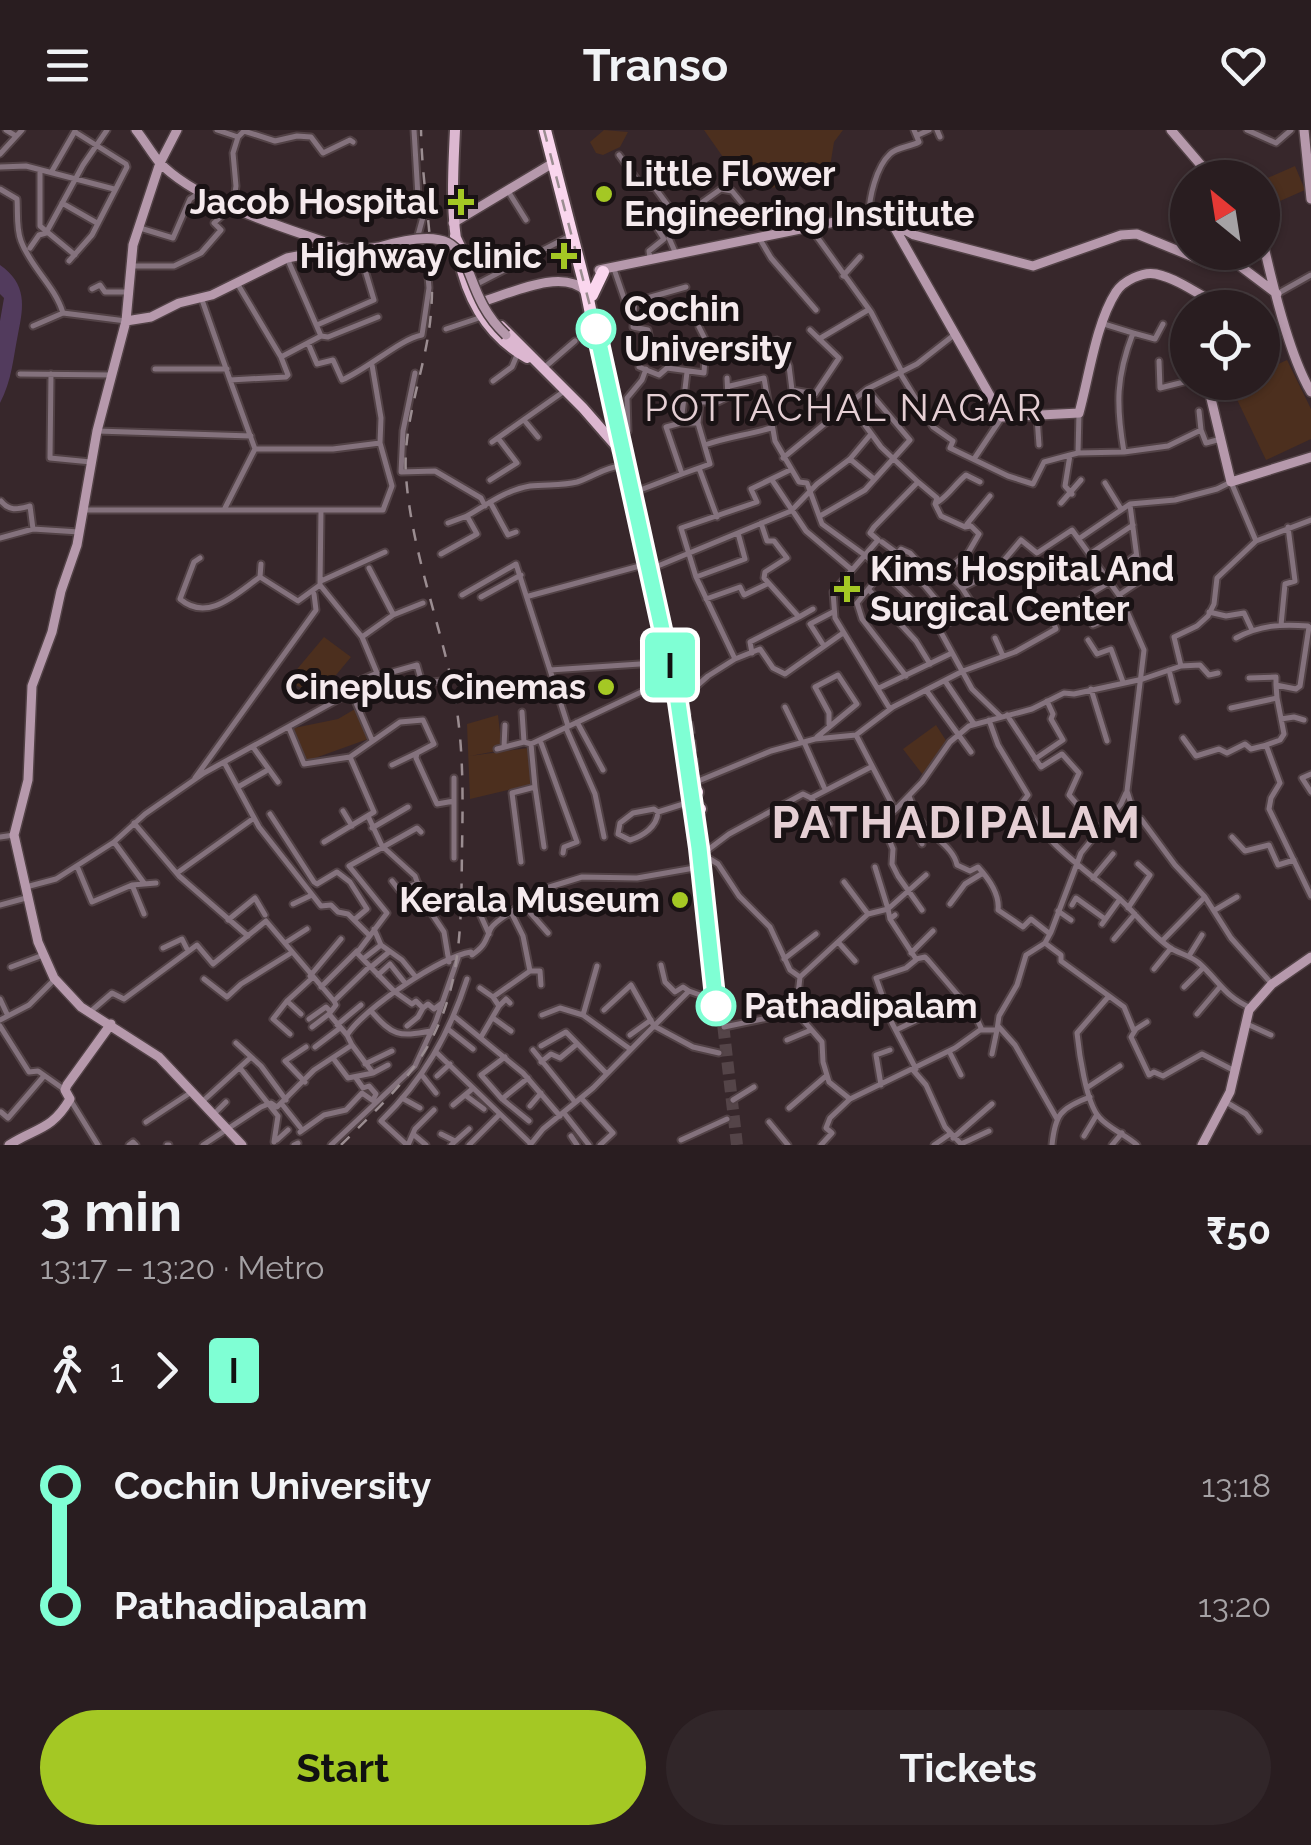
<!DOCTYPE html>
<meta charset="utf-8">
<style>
:root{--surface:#291d20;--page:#312629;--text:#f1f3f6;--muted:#a5a2a5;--line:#453b3e;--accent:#a4c824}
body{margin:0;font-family:Raleway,sans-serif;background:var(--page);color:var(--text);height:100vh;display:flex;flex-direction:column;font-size:38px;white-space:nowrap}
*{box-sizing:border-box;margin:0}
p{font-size:32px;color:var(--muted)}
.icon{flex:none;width:55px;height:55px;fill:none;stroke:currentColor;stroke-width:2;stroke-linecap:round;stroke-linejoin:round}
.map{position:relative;height:1015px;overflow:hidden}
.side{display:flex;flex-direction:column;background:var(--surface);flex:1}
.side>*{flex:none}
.badge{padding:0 20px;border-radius:8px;font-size:35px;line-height:65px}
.needle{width:65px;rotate:330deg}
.buttons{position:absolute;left:1170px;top:30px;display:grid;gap:20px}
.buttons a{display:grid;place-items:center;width:110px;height:110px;border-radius:50%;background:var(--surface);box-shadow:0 2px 8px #0004,0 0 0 2px var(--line);font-size:50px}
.map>.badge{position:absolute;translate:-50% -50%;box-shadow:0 0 0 5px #fff}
.legs{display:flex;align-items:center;gap:15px;height:110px;padding:0 40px;font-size:32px}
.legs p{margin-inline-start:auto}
.summary{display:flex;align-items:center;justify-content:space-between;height:170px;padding:0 40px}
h1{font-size:55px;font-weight:700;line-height:75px}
.button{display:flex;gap:20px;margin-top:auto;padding:20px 40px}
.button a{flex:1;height:115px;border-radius:60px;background:var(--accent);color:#111;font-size:40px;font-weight:700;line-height:115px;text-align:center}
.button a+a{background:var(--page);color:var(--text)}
ul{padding:0 40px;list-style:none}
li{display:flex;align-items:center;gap:35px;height:120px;font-size:38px}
li i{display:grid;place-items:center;width:15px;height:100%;margin:0 12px;background:currentColor}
li i::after{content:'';width:25px;height:25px;margin:-12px;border:8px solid;border-radius:50%;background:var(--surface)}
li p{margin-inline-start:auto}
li:first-child i{background:linear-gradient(#0000 50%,currentColor 0)}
li:last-child i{background:linear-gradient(currentColor 50%,#0000 0)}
header{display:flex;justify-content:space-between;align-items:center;height:130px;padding:0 40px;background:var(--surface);font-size:45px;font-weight:700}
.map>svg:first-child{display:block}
</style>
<header><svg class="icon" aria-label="menu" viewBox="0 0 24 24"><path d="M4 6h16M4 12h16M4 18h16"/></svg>Transo<svg class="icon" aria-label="heart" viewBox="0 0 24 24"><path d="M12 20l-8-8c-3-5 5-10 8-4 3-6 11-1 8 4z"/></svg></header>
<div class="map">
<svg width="1311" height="1015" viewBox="0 0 1311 1015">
<rect width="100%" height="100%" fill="#37272b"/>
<path fill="#4c2f1e" d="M604,0L628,2L620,17L603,25L596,23L590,12Z
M704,0H843L834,12L830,37L808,53L754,60L744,57Z
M1295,36L1305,60L1271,75L1263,50Z
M1287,230L1311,279V309L1266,330L1231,257L1239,253L1262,252L1263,241Z
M324,507L351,527L317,568L288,550Z
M355,579L368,609L304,632L294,598L338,589Z
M498,585L502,620L470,626L528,618L533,654L470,669L467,594Z
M936,595L947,612L923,645L903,619Z"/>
<path fill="#523b5d" d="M0,135C27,154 24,176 18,204C13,229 12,250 0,273V191L4,168L0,164Z"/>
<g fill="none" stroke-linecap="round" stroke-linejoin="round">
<path stroke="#544448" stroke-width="12" stroke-dasharray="12 6" stroke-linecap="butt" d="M601,206L689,599L737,1015"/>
<defs>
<path id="street" d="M6,0L16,6
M217,0L238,7L245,0
M414,0L419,83L423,87L417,109
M937,0L940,7
M1247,0L1276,13L1291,0
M244,1L275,11L297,6L311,7L323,23L350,10L353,12
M918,5L929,0
M0,24L22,0
M619,25L641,55L655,58L672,81L657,98L664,109L649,121L650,129
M0,37L26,36L114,59
M40,40V96L75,125
M52,41L75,1
M0,59L17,69C18,82 16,98 21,111C31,138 55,156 63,183
M508,61L526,90
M62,73L97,93
M869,85C869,68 876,37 890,24C897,17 910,17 919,12L914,0
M140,98L173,108L190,69L199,63
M812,100L871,182L902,242
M761,111L771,128L816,180
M30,118L39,105L46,103L83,35L107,0
M676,124L669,108L673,93L721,59L732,61L741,72
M69,131L92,105L127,37L126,34L75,2
M131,136H174L201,123L221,100L214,93L233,76L236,56L233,23L238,7
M614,139L626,174L686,157
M843,146L860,127
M237,153L281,227L321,206L287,128
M477,154L570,106
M92,159L100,155L105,162H128
M1277,164L1311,145
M201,167L230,250L286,247L288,245L281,227
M635,171L633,197L648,200L649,205L639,237L659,245L667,238L704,243L706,211L699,197
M1104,194L1133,203C1116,247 1116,275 1124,322L1168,316L1201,300L1206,313L1221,309
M317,195L374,170L359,120
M33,196L63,183L126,191
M446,199L482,187
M1133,203L1155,209L1163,194
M321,206L328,207L378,187
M819,209L868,180
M308,213L317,234L333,230L342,250C368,239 400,209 422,205L429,158L425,111
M706,228L740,224L777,210L789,236L792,260L815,264L839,228L810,200
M1159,231L1160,258L1188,251
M545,237L575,211
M155,239H227
M415,243L403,301L401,342L435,341L481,368L485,376
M900,243L933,297L953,311L950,318L1008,346L1033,354L1044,332L1070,325
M20,244L112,245
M51,244L50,328L91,332
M493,251L512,237L517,225
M730,256L764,248L775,311L799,352L807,353L822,394L866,426L921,478L938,497L972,559L1001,587
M845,278L859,287L881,317L918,352L874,397L870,403L878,410L833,462L835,488L890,579
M1199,281L1201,300
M1079,283L1078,323L1124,322
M1037,287L1039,315
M524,290L538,307
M681,293H698L710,334L682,344
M698,293L700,272H718L728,267L727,248
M97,301L251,306
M622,303L628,301L627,268L642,250L646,239
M492,312L563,262
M705,315C727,307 748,305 771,298
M255,319H333L380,313
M783,328L867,259L917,234L954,205
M850,329L874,349
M974,329L1002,287
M699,338L717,387
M490,350L517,333L498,308
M772,350L806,401L852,440
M918,352L937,368L935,374L941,386L965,397L971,396L979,404L968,423L945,441
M1105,353L1121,379
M635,362L682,344L666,297L681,293L687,242
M1072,364L1065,356L1070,325L1078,323
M1,371C10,382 18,379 30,376L33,399
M490,372L508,405L516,402
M938,372C950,364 955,354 966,345L980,352
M1061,373L1081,350
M225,378L255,319L230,250
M83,380H383L392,356L380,313L381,288L372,235
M321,380L320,455L362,507L377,543L382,545L417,535L422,553L442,551
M820,386L865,360L910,310L867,259
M448,393L467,386
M967,394L990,366
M0,408L33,399L79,402
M1080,408L1130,374L1175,370L1217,359L1231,352L1256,411
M882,412L897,423
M1091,423L1133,395
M441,424L477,404L467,386C488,374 506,360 530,356C546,354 562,356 577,352C593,347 605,337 621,336
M200,428L194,432L180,469C208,493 237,463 260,447L261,434
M369,438L393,484
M653,438L791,381L817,354L850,329L871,304
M906,440L924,455L953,490
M260,447L298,471L320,455
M696,447L745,429L738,403
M1107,447L1136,425
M321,451L385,422
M924,455L945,441L962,458L977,481L938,497
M962,458L994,442L1021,410L1037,423L1072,400L1121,468L1144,520L1127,661L1135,687L1141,689L1175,735L1205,767L1231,808L1272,854
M869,460L916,511L930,534
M462,465L516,434L550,540L670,532
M1119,465L1140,451L1130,375
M529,466L647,434
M481,467L521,445
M706,469L740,457L744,465L767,454
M979,481L993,472
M1209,482L1226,486L1244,483L1252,500
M799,487L813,479
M1093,495L1127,481
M1281,495L1285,454L1295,451L1288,397
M362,507L393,485L423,473
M995,508L1003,526
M1236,508C1260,495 1281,494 1308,496
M1088,510L1097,524L1111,519L1123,552
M824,516L810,494L833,482
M752,523L750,512L799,487L764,448L765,442L787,428L774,411H767L761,393
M735,529L760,519L773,538L785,544L843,503
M1181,536L1200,535L1209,545L1218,543
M550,540L568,596
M1169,540L1177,571
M906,546L862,489L857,473L901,419L910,423L933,448
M1249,548L1276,547V555
M945,551L974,594
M879,558L952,523
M1091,559L1107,611
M926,560L971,622
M349,563L354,553L377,543
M683,568L708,546L735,529L696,447L681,398L757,372L751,359L790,340
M1277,568L1284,604L1280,610L1266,615L1280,653L1271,668L1269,679L1311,766
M785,577L802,612
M1231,578L1277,568L1276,555L1296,559L1300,556L1309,497
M522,582L524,612
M1007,585L1041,637L1062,624L1079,643L1069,665L1100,701
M1281,589L1294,587L1304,590
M989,590L998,615L1028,665L1022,673C1046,713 1079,735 1115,765C1135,781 1150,805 1172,819C1181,824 1191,826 1199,833C1219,851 1225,867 1251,878
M577,592L603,640
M289,598L304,634L350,627L400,592L423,590L434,614L417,623L416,628L437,674L454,671
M566,598L595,664L604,707
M856,605L895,680L922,652L950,612L969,596L1032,579L1064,563L1074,564L1143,549L1181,536L1174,507L1197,496L1208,486L1214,474L1217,448L1256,411L1311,390
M817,607L857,574L838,545L815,557L829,583V594
M1183,608L1196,626L1219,619L1227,623L1245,614L1251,619L1267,615
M540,610L577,712L564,717L563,723
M804,612L824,657
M253,617L278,652
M504,617L505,595
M497,619L524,612L531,614
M1035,629L1063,610L1051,589L1053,584L1047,571
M224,632L259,697L321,776L331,775L338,782L348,784L369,805
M392,635L417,623
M1311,644L1302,648L1311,662
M195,648L316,480L314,464
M454,648V728
M696,652L771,621L815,609L856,605L893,577L963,541L1015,522L1056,499L1051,487L1110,452
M238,657L266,641
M535,657L544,717
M909,666C912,674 915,683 920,690C931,707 953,716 957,735L970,741L978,737C989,749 1000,764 998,780L1023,797L1031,789L1050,804
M811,668L829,694
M895,680L881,691L893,719L892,734L898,746L922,780
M343,681L352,696
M658,682C657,697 643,706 630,710L618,704L620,693L633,683L654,679L658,682L693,671
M270,684L314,752L317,754L337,742L350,752L367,779L354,790
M368,686L382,716L415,746L424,772L444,802L449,832
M134,693L179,746L248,806
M372,698L408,677
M421,702L417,698L349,736L387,783L357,823L395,862L412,874L416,871L423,878L428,874L434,879L442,873
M0,707L14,705
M1232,707L1245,721L1269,715L1278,735L1294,730
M114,712L144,753
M324,712L374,682L350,627
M922,714L919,708L928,702
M705,722L729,704L803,664L811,668L871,637
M705,726L718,734L739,766L770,797L790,840L800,847
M521,732L512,663L535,657L531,614L673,547
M77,736L92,772L132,755L156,753
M875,737L888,779L926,745
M177,743L254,688
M1093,748L1113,724
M392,751L399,760L418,753
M844,752L868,784
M132,755L144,784
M26,757L56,749L114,712L145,684L204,643L346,565L353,566L372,610
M487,771L476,775L489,804
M521,772L548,803
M293,774L312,765
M950,774L965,754L983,743
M0,775L26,768
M1072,775L1076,768L1105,789
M1128,778L1150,745L1138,734
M1215,780L1237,767
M1058,781L1071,790
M890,789L916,829L925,827L928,830L975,885L982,900
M228,790L255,768L265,785
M1102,794L1120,769
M1114,809L1135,784
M1163,810L1205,767
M838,812L855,831
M285,813L307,799
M1045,813L1061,825V831L1109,866L1077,903C1079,922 1086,973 1099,987C1108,998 1126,1005 1137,1015
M381,815L402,830L415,846
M163,818L182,809L187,819
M911,823L933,801
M1189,826L1202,805
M363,829L381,815L374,799
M784,829L816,804
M661,835L665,852L675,862L683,857L689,861
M11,837L43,825
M371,837L389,822
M1154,839L1171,818
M530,841H540L541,855
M378,845L390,834L405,853
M310,846L341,809
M204,849L227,867L241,854L291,823
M321,857L357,821
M1184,857L1203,838
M480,858L493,867
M1109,866L1124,877L1134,901
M0,869L7,884
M287,871L273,889L290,904
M334,871L370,836
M499,876L506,869L510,873
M604,880L631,855L654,896L689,861L714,870
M371,881C393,906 398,907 431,901
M90,882L112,863L124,869L197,815L213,834L266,791L334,871L336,875L329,884L347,905
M301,884L287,871L312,848
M1197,884L1219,858
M542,885L560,878L583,885L630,919
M583,885L597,836
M455,887L523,943L560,986
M493,888L511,901
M309,889L326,877L330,881
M0,890L29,875L55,849
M1147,892L1136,899L1131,907L1149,945L1154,942L1163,946L1202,924L1233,940
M1247,894L1271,905
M337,895L361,875
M0,896L29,942L38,941L65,960
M407,896L418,887L423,878
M998,896L1015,915L1057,989
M312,897L329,884
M724,897L768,888L764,875
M449,900L473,919
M896,900L923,887
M997,900L999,886L1017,855L1026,825L1045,813L1051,802L1081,723L1121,674L1126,663
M630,905L651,890
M481,907L499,876L493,867L530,841L523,806L511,782L543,759L582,747L637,748L700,737
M787,910L811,900
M236,913L261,936L286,970
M352,915L373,943L388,935
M541,916L566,902L606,943
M315,917L340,898
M533,920L575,972
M949,921L961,945
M436,922L530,1013
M333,928L348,948L373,943
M541,932L551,924L560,928L577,914
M365,934L392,921
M240,938L278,986L274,1012
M916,939L892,893L876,848L906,838L917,829
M913,940L926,955L945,997L962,1015
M421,944L436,963
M437,946L450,934
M356,948L363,958L369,956L376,964L373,970
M528,948L502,969L529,991
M305,952L285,931L306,917
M881,955L876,925L890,920
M1088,957L1120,936
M465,965L484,979
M402,968L420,978
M581,968L613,1003L600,1015
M502,969L481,945L505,927
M850,969L829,952L823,932L822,912L796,882L800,847L868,784L888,779L890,789L895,785
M733,970L754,957
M71,971L98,1015
M203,971L249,929
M1226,972L1246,984L1259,1001
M281,973L300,997
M453,975L471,960
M530,976L541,963
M789,978L826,946
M1,982L8,988L44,946
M564,983L589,1015
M213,985L226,972
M146,992L190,963
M769,992L788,1015
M300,1002L324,985L346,980L362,963L372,970
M413,1004L426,1015
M441,1004L453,1010
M571,1006L577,1015
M1084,1006L1096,986
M953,1008L992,974
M277,1010L288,1000
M681,1010L727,989
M961,1014L989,1001
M129,1015L133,1012L136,1015
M167,1015H169
M203,1015L261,977L271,973L277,977L314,940L352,915L347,905C365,878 440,827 471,822L472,825C486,815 485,811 491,798C495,792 505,786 511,782
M294,1015L298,1013
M331,1015L415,936L436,891L458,828
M407,1015L381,991C423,950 449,905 467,849
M408,1015L415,999L434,980
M451,1015L469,999
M469,1015L498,986
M530,1015L543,999L593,958L654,896L693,917L719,923
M821,1015L832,1003L826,998L830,988L850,969L955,918L980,900H997L992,924
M934,1015L950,1004
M1052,1015C1055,985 1060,978 1090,967
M1112,1015L1122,1003"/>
<path id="secondary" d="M136,0C144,10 151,22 159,32C199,74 288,98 342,118L359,120L379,117
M177,0L160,33L133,115L126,191L97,301L77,415L61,461L52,502L32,556L28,650L14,705L38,812L54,848L81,877L159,927L242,1015
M1171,0L1212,48
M1304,0L1311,69
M888,86L1002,287L1079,283C1089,247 1096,193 1116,162C1123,151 1143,141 1156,144C1174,148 1191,159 1206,168L1203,178
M453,93L553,33
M896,95L914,105L1033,136L1121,105L1137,104L1208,133H1236L1265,122
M1262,108C1272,152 1289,225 1311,262
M1236,133L1277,164
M599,140L869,85L883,84L892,87
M478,173C507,165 562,137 585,161
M126,191L151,187L179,173L212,165L287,128L340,118
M1207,252L1231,352L1311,327
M9,1015C37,997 51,1001 70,969L65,960L67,955L111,894
M1202,1015L1230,962L1249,880L1272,854L1311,827"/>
<path id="primary" d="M455,0C451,80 445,182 527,228
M455,106L470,137
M501,196L583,278L617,317"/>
<path id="highway" d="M545,0L587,164L618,318
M592,165L603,142
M692,664L697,662
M693,680L700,679"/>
</defs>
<use href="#street" stroke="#524246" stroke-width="9"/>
<use href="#secondary" stroke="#524246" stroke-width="12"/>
<use href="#primary" stroke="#524246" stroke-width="14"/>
<use href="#highway" stroke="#524246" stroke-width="16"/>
<use href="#street" stroke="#84727d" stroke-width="5"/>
<use href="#secondary" stroke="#b699ac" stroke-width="9"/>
<use href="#primary" stroke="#dcb7d0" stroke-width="10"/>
<use href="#highway" stroke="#fad6ee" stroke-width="12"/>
<path stroke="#9b8d91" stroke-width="2.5" stroke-dasharray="12 12" stroke-linecap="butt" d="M544,0L596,199
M341,1015C373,983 408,952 430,912C463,852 461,786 462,720C463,663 464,609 452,553C437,485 411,416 406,346C402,290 427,237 431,182C436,121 422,61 421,0"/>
<defs>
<path id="secondary-bridge" d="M379,117C491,84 448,151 506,205"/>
</defs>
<use href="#secondary-bridge" stroke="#524246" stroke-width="12" stroke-linecap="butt"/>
<use href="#secondary-bridge" stroke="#b699ac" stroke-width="9"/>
</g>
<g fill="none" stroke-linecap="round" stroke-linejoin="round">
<defs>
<path id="line-1" d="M596,199L678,572L699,718L716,876"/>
</defs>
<use href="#line-1" stroke="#fff" stroke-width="22"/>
<use href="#line-1" stroke="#7fffd4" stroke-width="15"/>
</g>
<g fill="#a4c824" stroke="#191214" stroke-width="4">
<circle cx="604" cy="64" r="10"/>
<path d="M456 57h10v10h10v10h-10v10h-10v-10h-10v-10h10z"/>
<path d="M559 111h10v10h10v10h-10v10h-10v-10h-10v-10h10z"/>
<path d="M842 444h10v10h10v10h-10v10h-10v-10h-10v-10h10z"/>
<circle cx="606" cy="557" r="10"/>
<circle cx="680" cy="770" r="10"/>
</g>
<g fill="#fff" stroke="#7fffd4" stroke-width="5">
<circle cx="596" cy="199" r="18"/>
<circle cx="716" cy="876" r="18"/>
</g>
<g text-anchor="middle" stroke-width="10" stroke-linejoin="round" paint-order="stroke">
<g font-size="35" font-weight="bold" fill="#f5eaed" stroke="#191214" text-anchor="end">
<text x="624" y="56" text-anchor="start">Little Flower<tspan x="624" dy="40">Engineering Institute</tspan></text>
<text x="438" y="84">Jacob Hospital</text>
<text x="542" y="138">Highway clinic</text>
<text x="870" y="451" text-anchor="start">Kims Hospital And<tspan x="870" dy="40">Surgical Center</tspan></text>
<text x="586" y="569">Cineplus Cinemas</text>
<text x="660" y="782">Kerala Museum</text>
</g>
<g font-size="35" font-weight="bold" fill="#f5eaed" stroke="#191214" text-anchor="start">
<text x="624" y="191">Cochin<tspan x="624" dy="40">University</tspan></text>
<text x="744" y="888">Pathadipalam</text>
</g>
<g font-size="38" letter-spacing="2.5" fill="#e5cfd4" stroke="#191214">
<text x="844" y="291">POTTACHAL NAGAR</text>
</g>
<g font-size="45" font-weight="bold" letter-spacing="2.5" fill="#e5cfd4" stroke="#191214">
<text x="957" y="708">PATHADIPALAM</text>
</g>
</g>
</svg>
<div class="buttons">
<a><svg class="needle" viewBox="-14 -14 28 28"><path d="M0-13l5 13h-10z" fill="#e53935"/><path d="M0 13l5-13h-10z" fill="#a5a2a5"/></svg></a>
<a><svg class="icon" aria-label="locate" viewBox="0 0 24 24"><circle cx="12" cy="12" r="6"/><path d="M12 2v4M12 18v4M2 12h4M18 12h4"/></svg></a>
</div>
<b class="badge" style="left:670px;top:535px;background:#7fffd4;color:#111">I</b>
</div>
<section class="side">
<div class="summary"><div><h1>3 min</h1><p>13:17 – 13:20 · Metro</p></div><b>₹50</b></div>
<div class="legs"><svg class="icon" aria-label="walk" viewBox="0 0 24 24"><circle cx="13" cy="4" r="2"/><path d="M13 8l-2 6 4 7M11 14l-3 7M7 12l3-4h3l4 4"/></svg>1<svg class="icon" aria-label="forward" viewBox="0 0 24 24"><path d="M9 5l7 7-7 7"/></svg><b class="badge" style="background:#7fffd4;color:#111">I</b></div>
<ul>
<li><i style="color:#7fffd4"></i><b>Cochin University</b><p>13:18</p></li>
<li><i style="color:#7fffd4"></i><b>Pathadipalam</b><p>13:20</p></li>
</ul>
<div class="button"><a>Start</a><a>Tickets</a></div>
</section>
